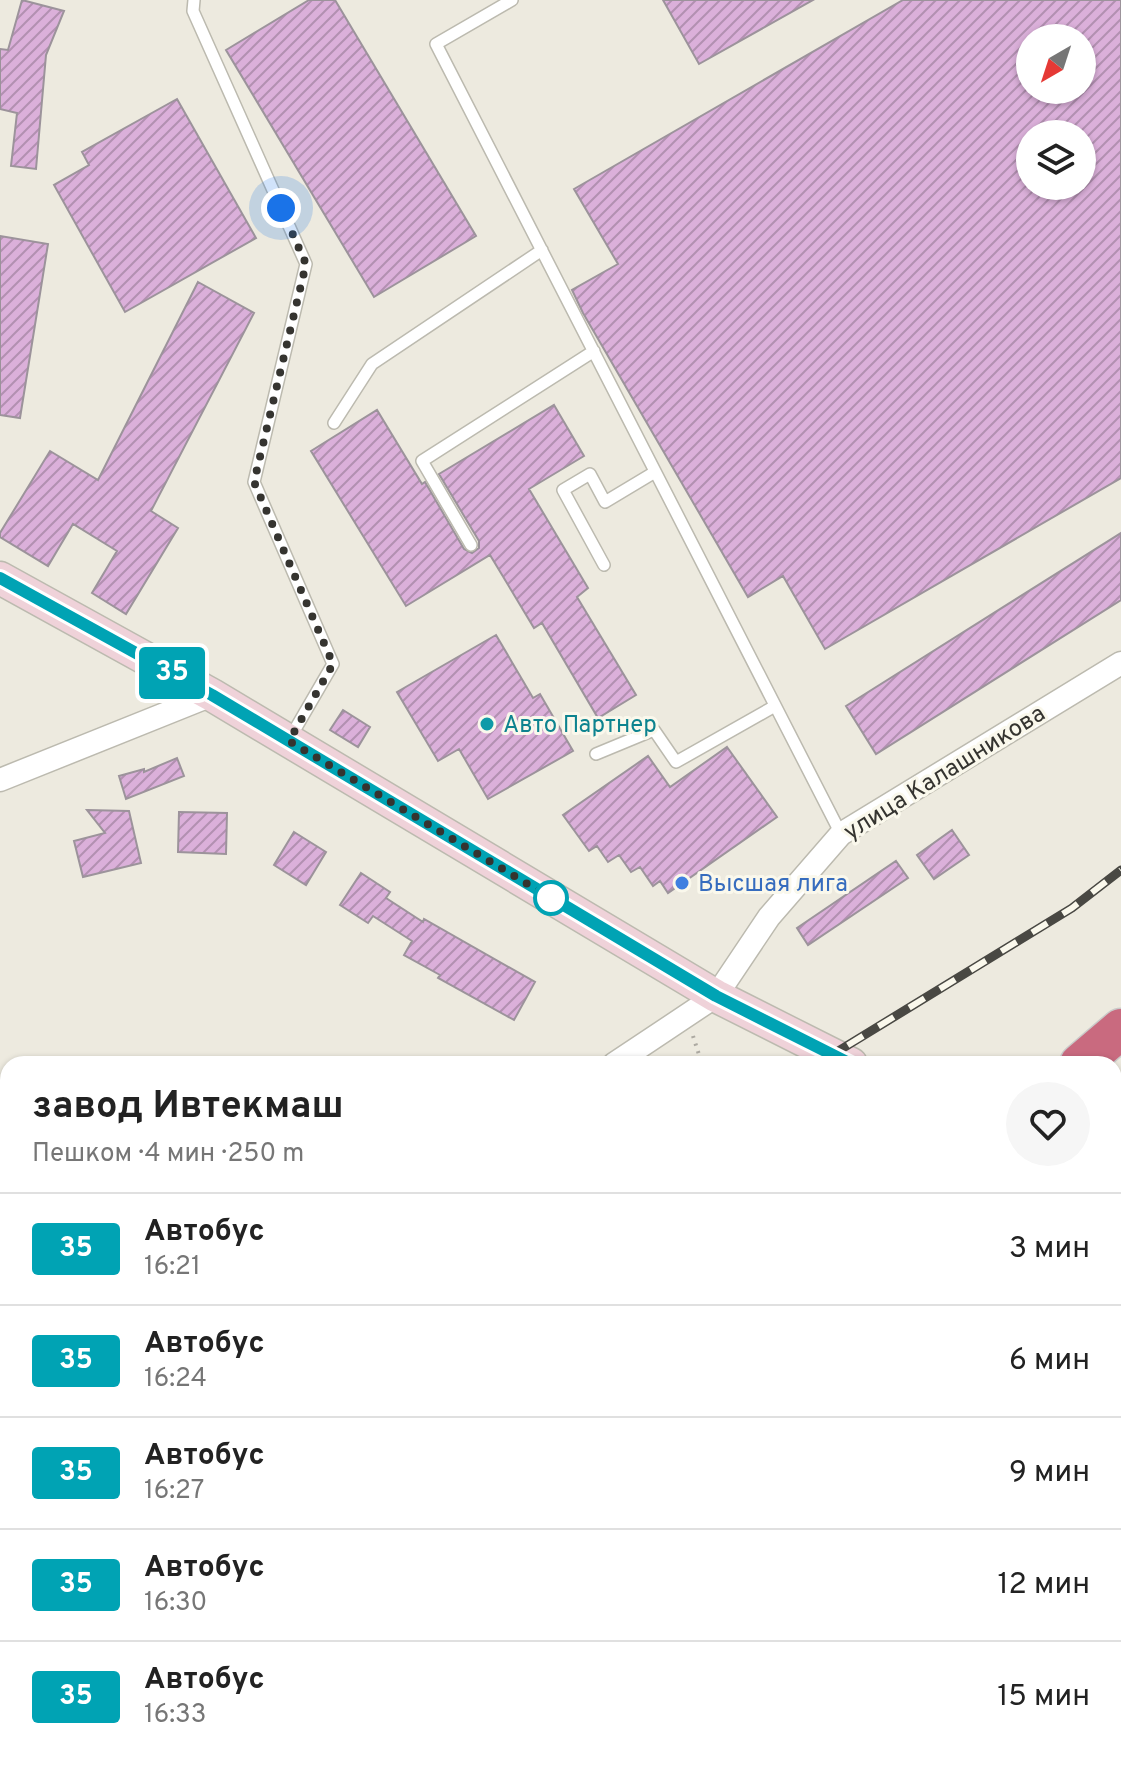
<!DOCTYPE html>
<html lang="ru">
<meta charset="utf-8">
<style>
:root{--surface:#fff;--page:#f6f6f6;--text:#222;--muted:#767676;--line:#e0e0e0}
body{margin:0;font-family:Overpass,sans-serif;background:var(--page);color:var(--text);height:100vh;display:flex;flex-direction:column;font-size:30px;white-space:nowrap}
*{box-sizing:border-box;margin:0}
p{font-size:26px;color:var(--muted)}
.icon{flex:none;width:44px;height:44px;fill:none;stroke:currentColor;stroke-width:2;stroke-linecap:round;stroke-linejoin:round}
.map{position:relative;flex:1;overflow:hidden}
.side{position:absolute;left:0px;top:1056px;width:1122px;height:714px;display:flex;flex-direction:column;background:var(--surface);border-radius:24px 24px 0 0;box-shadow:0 2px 6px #0004}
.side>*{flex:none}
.badge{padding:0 16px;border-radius:6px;font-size:28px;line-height:52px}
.needle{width:52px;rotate:219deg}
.tools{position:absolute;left:1016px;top:24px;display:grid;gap:16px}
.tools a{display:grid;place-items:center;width:80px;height:80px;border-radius:50%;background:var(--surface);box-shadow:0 2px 6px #0004;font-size:40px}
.you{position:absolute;width:40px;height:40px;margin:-20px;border:6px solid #fff;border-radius:50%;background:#1a73e8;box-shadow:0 0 0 12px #1a73e833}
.map>.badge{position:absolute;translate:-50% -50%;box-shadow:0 0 0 4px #fff}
.round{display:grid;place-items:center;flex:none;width:84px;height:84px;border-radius:42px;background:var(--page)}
.summary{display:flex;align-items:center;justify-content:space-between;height:136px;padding:0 32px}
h1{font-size:38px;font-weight:700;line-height:60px}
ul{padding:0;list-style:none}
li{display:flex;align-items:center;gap:24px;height:112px;padding:0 32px;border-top:2px solid var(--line)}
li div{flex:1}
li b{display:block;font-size:30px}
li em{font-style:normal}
li .badge{min-width:88px;font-weight:700;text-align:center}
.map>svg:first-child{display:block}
</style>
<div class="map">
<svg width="1121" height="1769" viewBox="0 0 1121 1769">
<defs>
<pattern id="building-hatch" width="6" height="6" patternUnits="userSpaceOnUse" patternTransform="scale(2)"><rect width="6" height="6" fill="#dbb0da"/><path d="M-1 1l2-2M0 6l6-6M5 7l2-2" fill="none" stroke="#b290b1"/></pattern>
</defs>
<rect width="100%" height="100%" fill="#edeadf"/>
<path fill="#a8c7ac" d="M1114,1418L1121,1420V1769H833L834,1762H1114Z"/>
<path fill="url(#building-hatch)" stroke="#9c939b" stroke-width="2" fill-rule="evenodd" d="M22,0L64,11L46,55L36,169L11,166L17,113L0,109V49L8,50Z
M309,0H335L476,236L374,297L226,50Z
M663,0H813L699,64Z
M903,0H1121V478L825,649L783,576L748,597L583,313L572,290L618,264L574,189ZM1030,38H1082V90H1030ZM1030,134H1082V186H1030Z
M177,99L256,238L125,312L54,185L89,165L82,152Z
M0,236L48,244L20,418L0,415Z
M198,282L254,313L151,511L178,528L126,614L92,593L117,551L73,524L48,566L0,537V533L50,451L98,480Z
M554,405L584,456L529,489L588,588L577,597L636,695L598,718L542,623L534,628L490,555L406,606L311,451L377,410L422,484L425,482L464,549L472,553L479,548V541L439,474Z
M1121,533V600L876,754L846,706Z
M496,635L533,698L540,694L573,751L488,799L459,749L438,761L397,692Z
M343,710L370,727L358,747L330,730Z
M727,747L777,817L668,893L660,881L653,886L640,867L631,872L619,855L608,862L597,846L589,851L563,815L648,756L670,787Z
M177,758L184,776L126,799L119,776L144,769V772Z
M87,810L129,811L141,863L83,877L74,841L105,833Z
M179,812L227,813L226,854L178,852Z
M952,830L969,855L934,879L917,855Z
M294,832L326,852L306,885L274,865Z
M896,861L908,878L808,945L797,928Z
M361,873L390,892L386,898L423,922L424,919L535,982L514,1020L438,978L440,975L404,955L412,941L373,916L368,923L340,905Z"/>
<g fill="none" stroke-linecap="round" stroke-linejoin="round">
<defs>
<path id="lane" d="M194,0L193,11L306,264L254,482L333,664L290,738
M512,0L436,44L841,834
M334,423L372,364L542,250
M471,545L422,461L594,351
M604,565L563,490L590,474L605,502L655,472
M596,754L654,730L676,762L775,706
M1114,1092L1121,1100
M84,1762L90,1769
M653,1769L656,1762"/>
<path id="street" d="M0,780L212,695
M614,1064L716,996L769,917L841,834L1121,663
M0,1325L8,1323
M488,1762L494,1769
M780,1769L783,1762"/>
<path id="secondary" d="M0,578L212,695L716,996L851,1064"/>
<path id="highway" d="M1080,1064L1121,1029
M0,1769L12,1762"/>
</defs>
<use href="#lane" stroke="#bcbaaf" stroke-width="14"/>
<use href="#street" stroke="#bcbaaf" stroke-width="25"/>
<use href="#secondary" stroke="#bcbaaf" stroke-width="35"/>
<use href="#highway" stroke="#cacac9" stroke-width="43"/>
<path stroke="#adaaa2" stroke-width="4" stroke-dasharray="2 6" stroke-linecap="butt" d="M693,1036L702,1064
M1114,1129L1121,1121"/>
<use href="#lane" stroke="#fff" stroke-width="11"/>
<use href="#street" stroke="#fff" stroke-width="22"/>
<use href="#secondary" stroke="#efd2d9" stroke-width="32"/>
<use href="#highway" stroke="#c96a7f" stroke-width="40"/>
<defs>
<path id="rail" d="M817,1064L1072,908L1121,870
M0,1396L8,1394"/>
</defs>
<use href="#rail" stroke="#494843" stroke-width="9"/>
<use href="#rail" stroke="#faf8ec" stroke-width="6" stroke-dasharray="18" stroke-linecap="butt"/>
</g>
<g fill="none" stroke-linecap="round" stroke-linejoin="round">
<defs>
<path id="line" d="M0,578L212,695L716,996L851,1064"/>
</defs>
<use href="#line" stroke="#fff" stroke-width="18"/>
<use href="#line" stroke="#00a3b4" stroke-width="12"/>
<path stroke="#353430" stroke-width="8" stroke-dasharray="0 14.4" d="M281,208L306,264L254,482L333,664L289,741L551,898"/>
</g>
<circle fill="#0f9aa8" stroke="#faf8ec" stroke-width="3" cx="487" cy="724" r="8"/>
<circle fill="#3f7fe0" stroke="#faf8ec" stroke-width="3" cx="682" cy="883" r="8"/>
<circle fill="#fff" stroke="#00a3b4" stroke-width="4" cx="551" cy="898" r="16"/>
<g text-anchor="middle" stroke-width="6" stroke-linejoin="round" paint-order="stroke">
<g font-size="24" fill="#0d838f" stroke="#faf8ec" text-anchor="start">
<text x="503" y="732">Авто Партнер</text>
</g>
<g font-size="24" fill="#353430" stroke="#faf8ec">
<text transform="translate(944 772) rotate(-32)" y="8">улица Калашникова</text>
</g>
<g font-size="24" fill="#366cbe" stroke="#faf8ec" text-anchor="start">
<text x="698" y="891">Высшая лига</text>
</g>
</g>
</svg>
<div class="tools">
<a><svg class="needle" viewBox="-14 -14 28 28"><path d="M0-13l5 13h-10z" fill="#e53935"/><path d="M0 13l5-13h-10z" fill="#767676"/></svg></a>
<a><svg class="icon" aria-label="layers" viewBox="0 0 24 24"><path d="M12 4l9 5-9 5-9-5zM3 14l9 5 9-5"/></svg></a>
</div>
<div class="you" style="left:281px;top:208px"></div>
<b class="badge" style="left:172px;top:673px;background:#00a3b4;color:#fff">35</b>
<section class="side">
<div class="summary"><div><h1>завод Ивтекмаш</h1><p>Пешком · 4 мин · 250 m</p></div><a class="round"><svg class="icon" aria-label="heart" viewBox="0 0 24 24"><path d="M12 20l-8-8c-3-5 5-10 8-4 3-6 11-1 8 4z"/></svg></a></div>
<ul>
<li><span class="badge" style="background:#00a3b4;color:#fff">35</span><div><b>Автобус</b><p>16:21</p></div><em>3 мин</em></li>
<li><span class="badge" style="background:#00a3b4;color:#fff">35</span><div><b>Автобус</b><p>16:24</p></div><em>6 мин</em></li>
<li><span class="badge" style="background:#00a3b4;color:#fff">35</span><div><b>Автобус</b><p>16:27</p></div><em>9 мин</em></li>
<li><span class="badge" style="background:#00a3b4;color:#fff">35</span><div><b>Автобус</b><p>16:30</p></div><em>12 мин</em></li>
<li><span class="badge" style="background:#00a3b4;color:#fff">35</span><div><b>Автобус</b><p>16:33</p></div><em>15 мин</em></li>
</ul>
</section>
</div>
